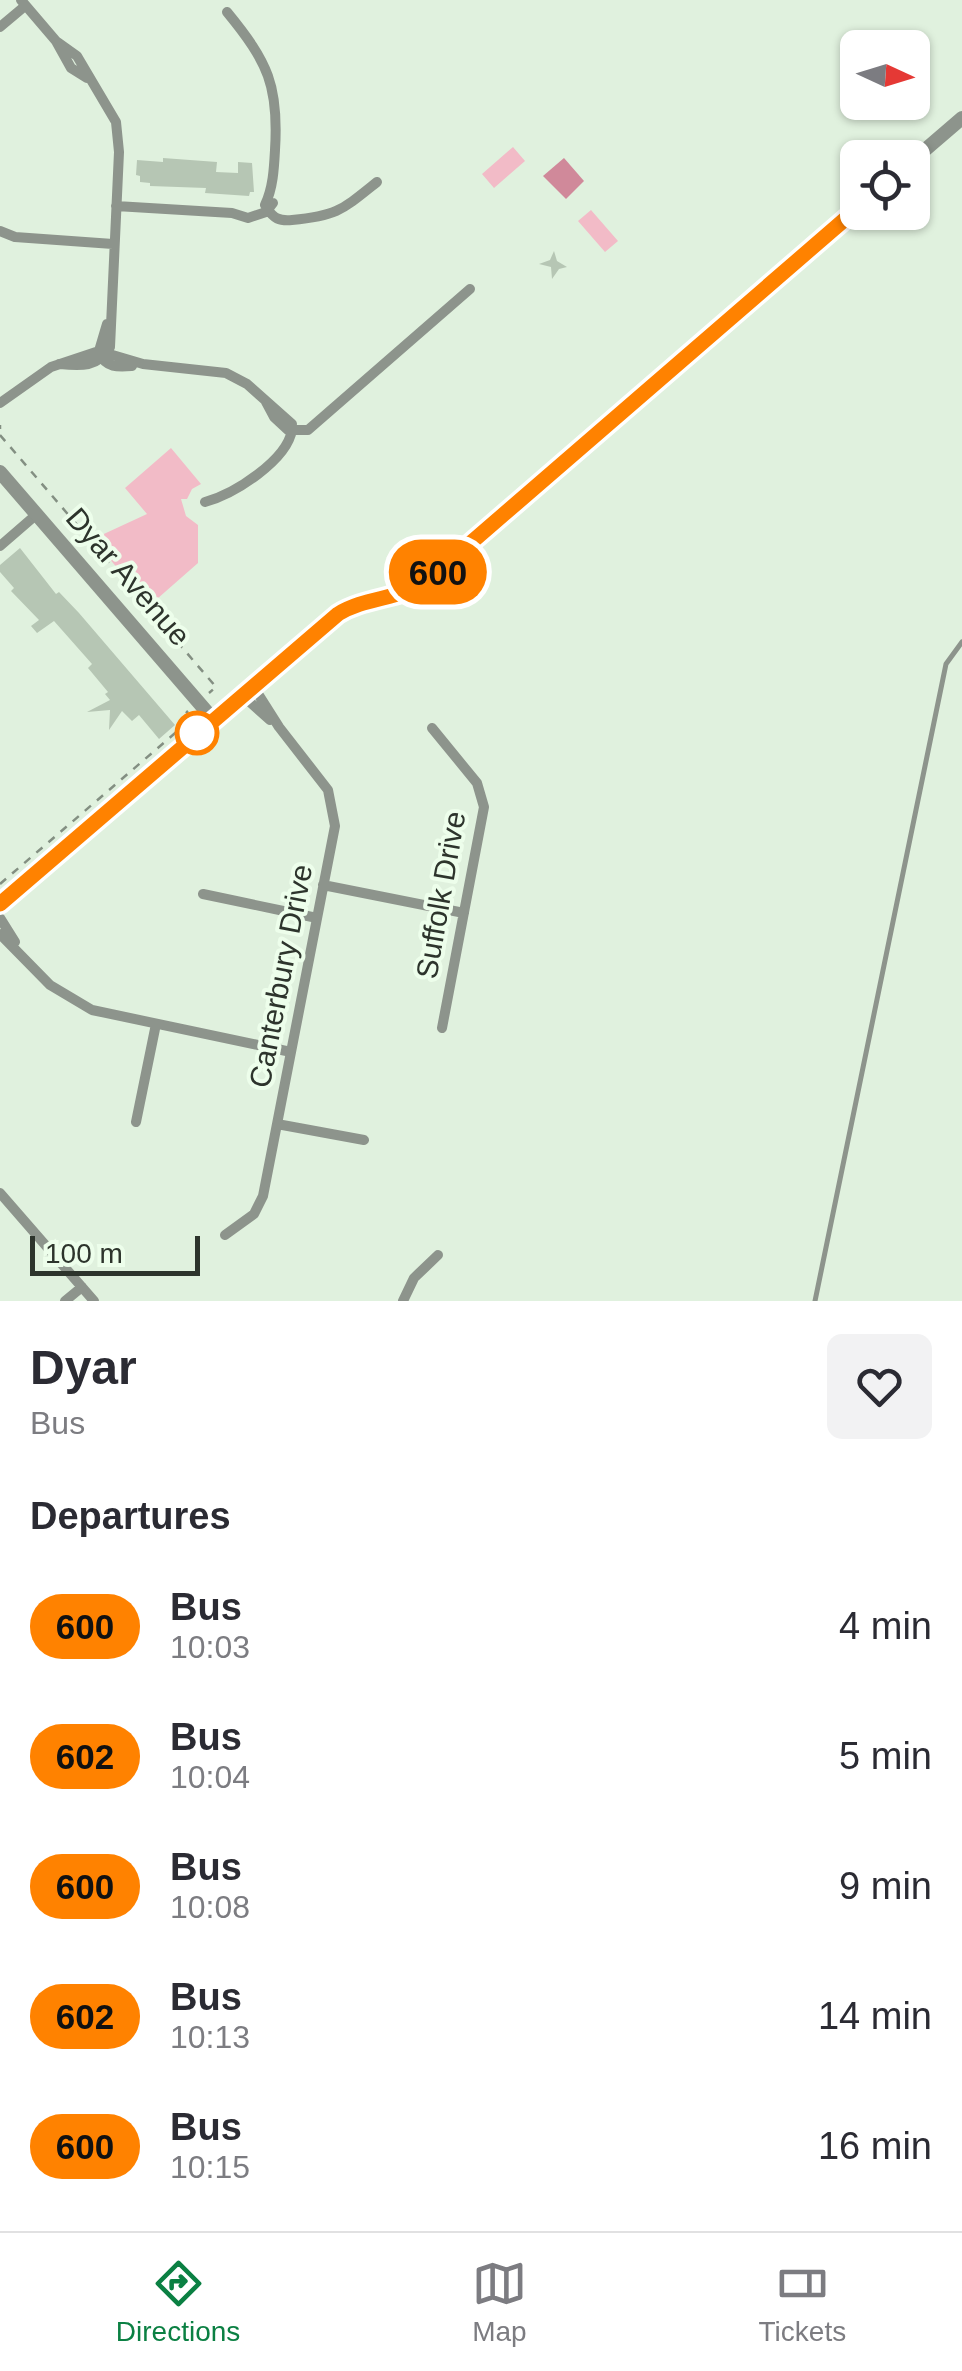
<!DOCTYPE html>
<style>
:root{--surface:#fff;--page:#f2f2f3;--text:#2b2b33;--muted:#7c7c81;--line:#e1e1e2;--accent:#0b8043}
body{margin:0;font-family:Helvetica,sans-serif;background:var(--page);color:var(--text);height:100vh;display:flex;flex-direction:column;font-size:38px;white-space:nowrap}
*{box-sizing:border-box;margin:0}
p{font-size:32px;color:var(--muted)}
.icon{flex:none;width:55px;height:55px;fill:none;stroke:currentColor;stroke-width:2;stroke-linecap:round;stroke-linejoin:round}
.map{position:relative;height:1301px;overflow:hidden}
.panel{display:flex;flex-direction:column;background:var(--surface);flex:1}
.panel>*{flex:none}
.badge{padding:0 20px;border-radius:32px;font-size:35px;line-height:65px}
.needle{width:65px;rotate:94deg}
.controls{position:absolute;left:840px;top:30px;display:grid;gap:20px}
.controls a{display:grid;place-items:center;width:90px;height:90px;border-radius:15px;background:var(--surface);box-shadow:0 2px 8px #0004;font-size:50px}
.scale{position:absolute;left:30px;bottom:25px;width:170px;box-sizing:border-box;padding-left:10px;border:5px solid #2d342c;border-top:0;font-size:28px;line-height:35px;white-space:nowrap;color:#2d342c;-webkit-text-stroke:8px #edfeeb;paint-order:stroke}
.map>.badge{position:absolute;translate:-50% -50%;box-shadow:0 0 0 5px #fff}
h2{padding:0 30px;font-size:38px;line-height:90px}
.round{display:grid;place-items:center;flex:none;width:105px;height:105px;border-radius:15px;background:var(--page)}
.headline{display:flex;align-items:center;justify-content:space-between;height:170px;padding:0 30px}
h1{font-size:48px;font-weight:700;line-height:75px}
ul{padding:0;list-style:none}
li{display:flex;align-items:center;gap:30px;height:130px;padding:0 30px}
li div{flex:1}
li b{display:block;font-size:38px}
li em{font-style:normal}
li .badge{min-width:110px;font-weight:700;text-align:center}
.tabs{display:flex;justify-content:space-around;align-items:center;height:140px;border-top:2px solid var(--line);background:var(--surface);font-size:28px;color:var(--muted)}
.tabs a{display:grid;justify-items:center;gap:5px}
.tabs .active{color:var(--accent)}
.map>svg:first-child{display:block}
</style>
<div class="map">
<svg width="962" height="1301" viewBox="0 0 962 1301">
<rect width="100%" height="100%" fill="#e0f1de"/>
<path fill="#f2bbc7" d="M513,147L525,161L494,188L482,174Z
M591,210L618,241L605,252L578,221Z
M171,448L201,484L192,489L187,499H181L186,516L198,525V563L149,606L93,539L147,514L125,488Z"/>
<path fill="#d0899a" d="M564,158L584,181L566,199L543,176Z"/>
<path fill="#b6c6b4" d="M163,158L217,162L216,172L238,173V162L252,163L254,192H250L249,196L205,193L206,188L150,186V183L140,182V176L136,175L137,160L163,162Z
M554,251L557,261L567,267L559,269L552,279L551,267L539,264L550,260Z
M20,548L56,594L59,592L79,613L175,725L159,739L139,715L132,721L122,711L109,730L110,710L87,712L110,700L105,694L108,692L88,668L92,664L54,621L37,633L31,626L39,620L11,591L14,588L0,572V565Z"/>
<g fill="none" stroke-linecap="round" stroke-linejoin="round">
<path stroke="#838f82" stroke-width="2.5" stroke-dasharray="8 8" stroke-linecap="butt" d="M0,425V429
M0,435L216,687L209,693
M0,884L181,728V718L188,711"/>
<path stroke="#8d948c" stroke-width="5" d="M815,1301L946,664L962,642"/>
<path stroke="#8d948c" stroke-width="10" d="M21,0L56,41L71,68L87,78
M227,12C268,62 279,86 275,150C274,169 273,188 265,205
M0,27L25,6
M56,41L77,56L116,122L119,152L110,347C98,368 80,366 59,364
M116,206L232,213L248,218L266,212L273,203
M266,207C274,219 279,221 292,220C337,216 342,210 377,182
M0,231L15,237L113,244
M99,351L143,364L226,373L247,384L292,424
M100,354C106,368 118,367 132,366
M266,402L274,417L288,430H308L470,289
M0,403L51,367L99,351L107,324
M205,502C235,494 287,460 292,430
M0,546L37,514
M242,695L270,720
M432,728L477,783L484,807L442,1028
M323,885L464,913
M203,894L317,918
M0,918L15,942
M0,934L50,985L92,1010L291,1052
M136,1122L156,1024
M277,1124L364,1140
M0,1193L94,1301
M225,1235L254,1214L263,1196L335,826L328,790L279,727L253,686
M65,1301L82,1287
M403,1301L414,1278L438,1255"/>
<path stroke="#8d948c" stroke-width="14" d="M912,161L962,118
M0,472L213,719
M0,904L338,613C367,596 402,600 429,579L858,208"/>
</g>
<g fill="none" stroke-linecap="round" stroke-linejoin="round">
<defs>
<path id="line" d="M0,904L338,614C367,596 402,600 429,579L858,208"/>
</defs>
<use href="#line" stroke="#fff" stroke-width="22"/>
<use href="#line" stroke="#ff8200" stroke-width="15"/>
</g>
<circle fill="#fff" stroke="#ff8200" stroke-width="5" cx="197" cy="733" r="20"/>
<g text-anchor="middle" stroke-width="8" stroke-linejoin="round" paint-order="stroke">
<g font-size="30" fill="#2d342c" stroke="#edfeeb">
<text transform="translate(128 577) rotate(49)" y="10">Dyar Avenue</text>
<text transform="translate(441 895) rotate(-80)" y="10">Suffolk Drive</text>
<text transform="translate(281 976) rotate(-79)" y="10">Canterbury Drive</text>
</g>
</g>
</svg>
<div class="controls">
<a><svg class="needle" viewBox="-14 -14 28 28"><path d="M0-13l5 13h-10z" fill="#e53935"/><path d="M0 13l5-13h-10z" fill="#7c7c81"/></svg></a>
<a><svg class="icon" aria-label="locate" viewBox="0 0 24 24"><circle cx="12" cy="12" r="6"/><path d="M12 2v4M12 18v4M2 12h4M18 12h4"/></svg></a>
</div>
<div class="scale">100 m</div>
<b class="badge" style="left:438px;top:572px;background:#ff8200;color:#111">600</b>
</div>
<section class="panel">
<div class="headline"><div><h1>Dyar</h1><p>Bus</p></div><a class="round"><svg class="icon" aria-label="heart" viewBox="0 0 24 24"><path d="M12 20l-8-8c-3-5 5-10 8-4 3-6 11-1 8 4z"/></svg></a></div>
<h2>Departures</h2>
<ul>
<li><span class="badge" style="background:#ff8200;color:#111">600</span><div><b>Bus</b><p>10:03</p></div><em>4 min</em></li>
<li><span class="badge" style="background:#ff8200;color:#111">602</span><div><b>Bus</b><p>10:04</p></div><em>5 min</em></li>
<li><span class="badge" style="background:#ff8200;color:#111">600</span><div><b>Bus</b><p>10:08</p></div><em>9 min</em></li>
<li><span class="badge" style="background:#ff8200;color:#111">602</span><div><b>Bus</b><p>10:13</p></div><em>14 min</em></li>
<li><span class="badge" style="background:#ff8200;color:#111">600</span><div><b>Bus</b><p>10:15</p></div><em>16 min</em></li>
</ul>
</section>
<nav class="tabs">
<a class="active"><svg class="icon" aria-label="directions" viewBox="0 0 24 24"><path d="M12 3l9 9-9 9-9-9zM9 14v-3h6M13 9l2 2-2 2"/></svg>Directions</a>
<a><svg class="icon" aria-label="map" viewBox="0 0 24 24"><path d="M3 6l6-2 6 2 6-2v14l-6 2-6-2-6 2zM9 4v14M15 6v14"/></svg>Map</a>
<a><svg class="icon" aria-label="tickets" viewBox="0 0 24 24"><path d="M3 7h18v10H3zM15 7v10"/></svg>Tickets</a>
</nav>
